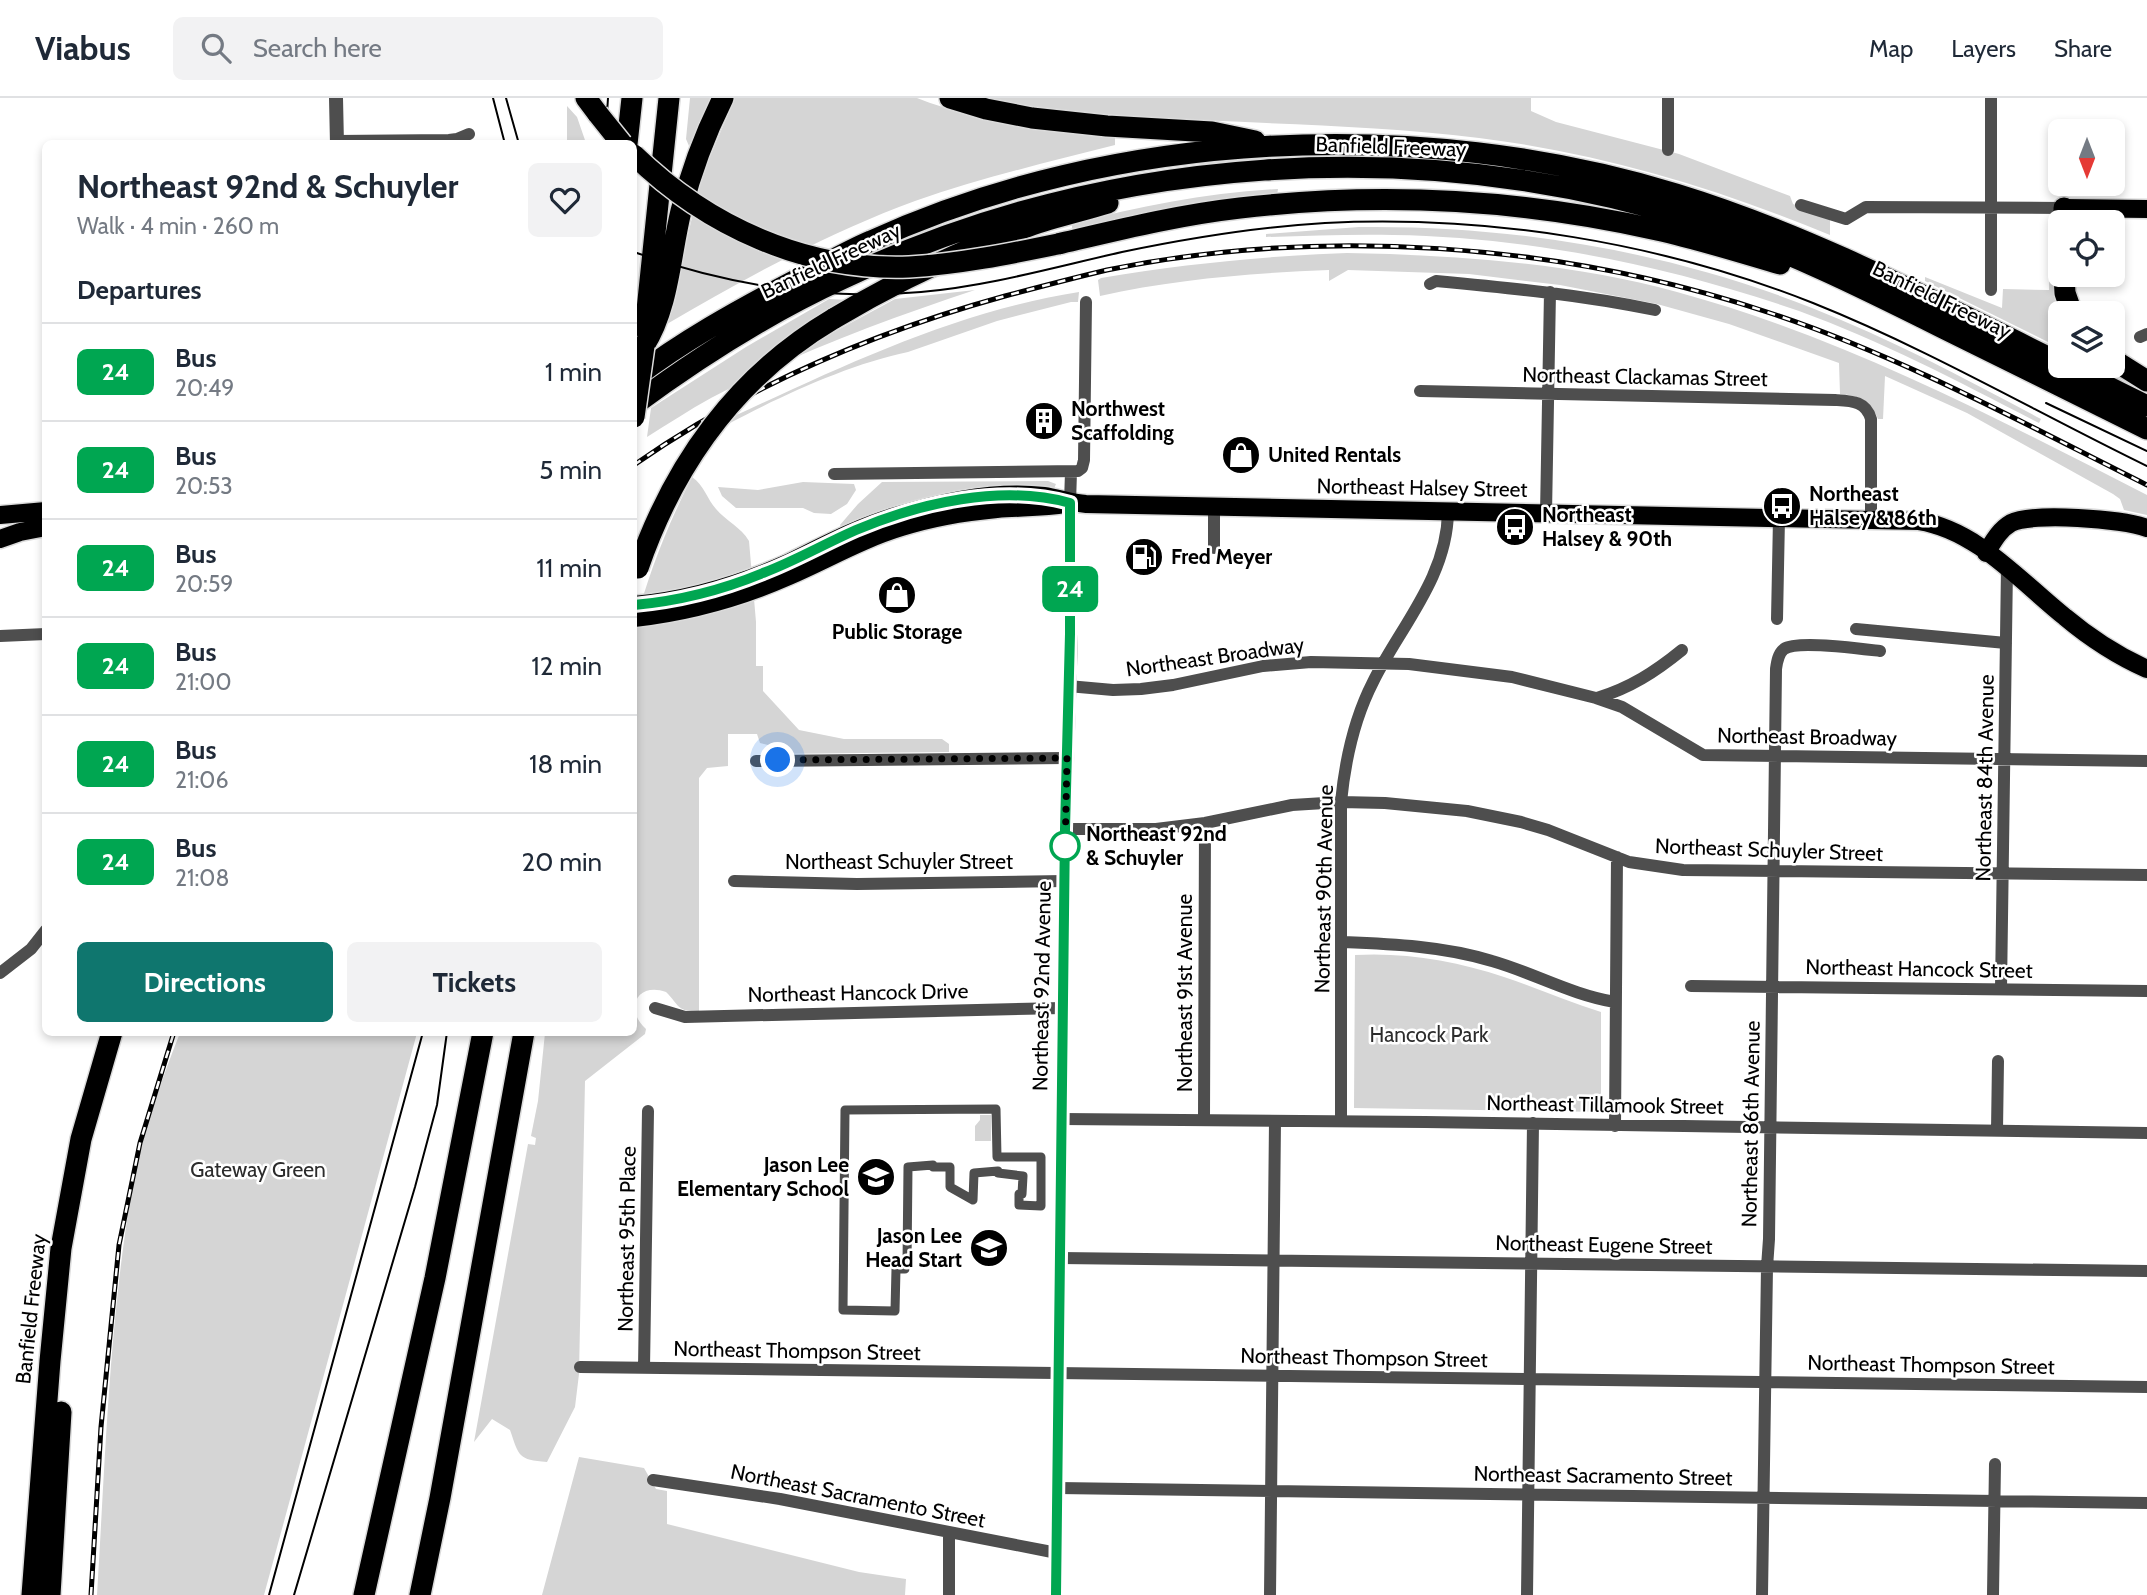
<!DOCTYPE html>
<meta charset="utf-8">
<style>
:root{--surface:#fff;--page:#f2f2f3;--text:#1f2937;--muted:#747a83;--line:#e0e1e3;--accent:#0f766e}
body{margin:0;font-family:Cabin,sans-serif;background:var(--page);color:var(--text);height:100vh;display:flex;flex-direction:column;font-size:26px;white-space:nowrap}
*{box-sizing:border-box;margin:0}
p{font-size:23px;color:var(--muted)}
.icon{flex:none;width:38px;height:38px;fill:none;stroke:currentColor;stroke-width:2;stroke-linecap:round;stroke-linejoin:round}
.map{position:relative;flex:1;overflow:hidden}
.details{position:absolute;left:42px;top:42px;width:595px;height:896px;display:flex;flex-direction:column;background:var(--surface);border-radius:10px;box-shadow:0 4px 10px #0003}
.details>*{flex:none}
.badge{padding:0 14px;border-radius:10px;font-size:24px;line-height:46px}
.needle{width:46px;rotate:180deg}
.fabs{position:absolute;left:2048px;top:21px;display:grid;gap:14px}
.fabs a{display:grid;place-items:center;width:77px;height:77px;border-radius:10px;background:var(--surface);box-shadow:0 4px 10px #0003;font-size:35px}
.you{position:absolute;width:35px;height:35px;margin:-18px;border:5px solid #fff;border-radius:50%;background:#1a73e8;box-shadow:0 0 0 10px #1a73e833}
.map>.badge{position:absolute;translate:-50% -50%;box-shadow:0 0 0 4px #fff}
h2{padding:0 35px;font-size:26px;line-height:63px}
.round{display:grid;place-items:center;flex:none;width:74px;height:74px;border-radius:10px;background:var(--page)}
.head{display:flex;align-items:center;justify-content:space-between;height:119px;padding:0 35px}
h1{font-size:33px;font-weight:800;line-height:52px}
.action{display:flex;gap:14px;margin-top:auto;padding:14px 35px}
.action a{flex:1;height:80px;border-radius:10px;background:var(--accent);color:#fff;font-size:28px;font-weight:800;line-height:80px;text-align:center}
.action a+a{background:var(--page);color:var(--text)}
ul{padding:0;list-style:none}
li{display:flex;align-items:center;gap:21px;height:98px;padding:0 35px;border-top:2px solid var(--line)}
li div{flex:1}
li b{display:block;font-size:26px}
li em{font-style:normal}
li .badge{min-width:77px;font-weight:700;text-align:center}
header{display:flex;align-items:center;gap:42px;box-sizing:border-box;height:98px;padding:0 35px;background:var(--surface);border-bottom:2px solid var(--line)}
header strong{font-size:33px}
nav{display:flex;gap:38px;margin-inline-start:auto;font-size:24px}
.search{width:490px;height:63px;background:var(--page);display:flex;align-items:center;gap:18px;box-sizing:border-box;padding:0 24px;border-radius:10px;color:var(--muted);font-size:26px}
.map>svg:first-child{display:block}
</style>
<header>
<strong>Viabus</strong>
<div class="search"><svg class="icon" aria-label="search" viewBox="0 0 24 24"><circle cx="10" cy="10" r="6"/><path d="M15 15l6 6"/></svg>Search here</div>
<nav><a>Map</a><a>Layers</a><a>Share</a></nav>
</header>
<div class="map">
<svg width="2147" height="1497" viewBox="0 0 2147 1497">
<rect width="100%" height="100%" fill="#fff"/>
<path fill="#d5d5d5" d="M690,0H711L689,48L686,41Z
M735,0H917C981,25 1047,32 1115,40V47C1048,64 981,80 915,103C828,135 747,179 667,226L702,77Z
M973,0H1531V13L1556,24L1679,56L1790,98L1793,106L1830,120V137C1716,90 1601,55 1479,40C1311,19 1140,30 973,0Z
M567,8L577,19L586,45H567Z
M1278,91L1277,97L1076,131L1072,130V126C1140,108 1207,95 1278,91Z
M2057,122L2058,189L2064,215H2060V250L1925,183V179L2002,210L2003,191L2049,192L2050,123Z
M1359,129C1511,127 1669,153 1812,210C1891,241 1966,281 2041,321L2039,325C1961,285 1882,243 1799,213C1669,168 1530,139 1393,137C1351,136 1308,138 1266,139V136Z
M1347,155C1457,157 1570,165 1677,194C1843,239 1994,319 2147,397V417L2124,412L2120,401L2113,396L1967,315L1885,278L1883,321H1878C1870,302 1860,298 1840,296L1839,265L1729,226L1657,206L1560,187L1469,176L1348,172L1329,183V172C1252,175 1175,181 1100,198L1098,182L1101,180C1183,166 1264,158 1347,155Z
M975,192C885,222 795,255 711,300C689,312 668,326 647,339L651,310L746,249L829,201L851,202L821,219L832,235L895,201Z
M1079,194L1078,204H1071L997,223L908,254C850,266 783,297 730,325L732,319C843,268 956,213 1079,194Z
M692,379C704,387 707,401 716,411C726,423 741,429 749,443L756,524V568H763V593L799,632L844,641H942L949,646V654L776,656L768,647L760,645L757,636H728V668L707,670L699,680V913C677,914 680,908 666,894C638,884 623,910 646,931L645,936L585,983L579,1276L575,1309L547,1364C518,1362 519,1358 510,1332L492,1321L474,1344L528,1046L535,1047L536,1040L531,1038L538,1003L545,935L634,934V530C648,477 667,428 692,379Z
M1048,383L1056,386L1053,393L843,433L840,427L858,406L882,384Z
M803,384L854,386L856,392L847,406L831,416L814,415L803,410H736L722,398L718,389L758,392Z
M1355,857C1404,854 1457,863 1504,879C1537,890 1568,904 1601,914V1014L1354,1010Z
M180,935H417L264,1497H97C105,1367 109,1231 130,1103C139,1046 159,988 180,935Z
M980,1017H991V1043H975V1028L980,1022Z
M579,1359L644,1370L656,1391L667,1393V1426L859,1474L906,1481L905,1497H542Z"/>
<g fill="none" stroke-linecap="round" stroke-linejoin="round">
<defs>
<path id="primary" d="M2064,110L2147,111
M0,417L46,413
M0,441L20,434L46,429
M1986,455C1993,444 1999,432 2011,425C2032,414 2123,421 2147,430
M634,507C687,502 739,487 788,465C823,448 858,429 896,418C941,404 996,392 1044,398C1058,400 1071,405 1086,406L1919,423C1977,432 2021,484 2065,519C2090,540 2118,558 2147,571
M634,520C687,514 739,500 789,478C826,462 862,441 902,429C933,419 965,414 997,411C1020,409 1043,410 1066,406"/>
<path id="motorway" d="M586,0L598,16
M950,0L986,11L1032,20L1107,28L1212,34L1255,43
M627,46L632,0
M2064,124V110
M1058,146C1118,132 1178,117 1240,110C1379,94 1520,101 1657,132C1698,141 1739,154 1780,166
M2064,177L2065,195L2072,215
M833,221C895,184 962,152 1029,128C1055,119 1082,113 1108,105
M645,231L669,0
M644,248C669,208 670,158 681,113C691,73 705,36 723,0
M2112,261L2147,283
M2066,268L2147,308
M634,280C683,243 735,214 790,185C816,171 843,155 871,143C1116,31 1420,18 1676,96C1810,137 1934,203 2060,265
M634,307C699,259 768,215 842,181C1106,56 1419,35 1698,123C1783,150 1863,190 1943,230C2011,264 2079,298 2147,331
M32,1497L50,1263L61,1150L81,1041L112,934
M50,1497L61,1314
M364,1497L435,1180L483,934
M420,1497L440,1400L524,934"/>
</defs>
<use href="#primary" stroke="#dbdbdb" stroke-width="21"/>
<use href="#motorway" stroke="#dbdbdb" stroke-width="24"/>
<path stroke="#4e4e4e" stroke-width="9" d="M996,1011L997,1059H1041V1108L1019,1107V1096H1022L1023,1078L998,1075V1073L974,1075L973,1102L950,1089V1069H933V1067L908,1069L907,1166H905V1171H896L895,1213L843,1212L845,1012Z"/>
<path stroke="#4e4e4e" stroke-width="12" d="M1668,0V52
M337,43L449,42L457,41L469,36
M1801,107L1846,121L1866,109L2064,110
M1430,186L1436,183C1510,190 1583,197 1655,212
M1991,192V0
M2140,239L2147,236
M1420,293L1835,302C1852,303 1866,303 1871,321V422
M834,376L1078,373L1082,370L1084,362L1086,204
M1070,405L1071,374
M1546,416L1550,194
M1214,450V408
M1777,521L1779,420
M1856,531L2006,545
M0,538L46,536
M1068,588L1113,592L1141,591L1173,587L1263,568L1311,564L1409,566L1512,579L1596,600L1622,609L1703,657L2147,663
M1597,600C1630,590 1655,574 1682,552
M756,663L1067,660
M1065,731H1156L1205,725L1292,707L1341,704L1385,705L1467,713L1521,724L1548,732L1629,764L1683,772L2147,777
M734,783L857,786L1064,783
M1342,844C1392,846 1444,848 1492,863C1534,875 1572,897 1615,904
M0,875L31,851L46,832
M1691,888L2147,893
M2001,891L2007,469
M655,910L685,919L1063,910
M1062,1021L1425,1024L2147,1035
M1204,1022L1205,725
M1341,1023V704C1345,663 1354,621 1373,584C1400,529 1447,480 1448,414
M1615,1028L1617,759
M1997,1032L1998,963
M1060,1160L2147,1173
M580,1269L2147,1289
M644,1270L648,1013
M653,1382L780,1401L1057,1455
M1058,1390L2147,1405
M949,1497V1434
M1270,1497L1275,1023
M1527,1497L1533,1025
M1762,1497L1767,1169L1769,1141L1776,571C1777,564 1778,556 1784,551C1797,542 1863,551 1880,553
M1993,1497L1995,1366"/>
<path stroke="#4e4e4e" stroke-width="14" d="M336,0L337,46
M1056,1497L1065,731L1071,536L1070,405"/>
<use href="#primary" stroke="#000" stroke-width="18"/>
<use href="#motorway" stroke="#000" stroke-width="21"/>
<path stroke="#000" stroke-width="2" d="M493,0L505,46
M506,0L519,46
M605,46L608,0
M634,154C727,187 822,203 921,194C989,188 1055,169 1122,154C1189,140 1257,129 1325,125C1491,117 1659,144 1813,205C1928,251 2036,314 2147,368
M2046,305L2147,353
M269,1497L423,934
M294,1497L415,1089L437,1007L447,934"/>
<defs>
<path id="rail" d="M634,367C746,289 874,234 1005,198C1039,189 1073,180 1107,172C1321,128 1559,145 1767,214C1899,257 2023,325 2147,387
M91,1497L101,1329L119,1147L140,1045L174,934"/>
</defs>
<use href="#rail" stroke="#000" stroke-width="5"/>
<use href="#rail" stroke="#fff" stroke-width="2.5" stroke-dasharray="8" stroke-linecap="butt"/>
<defs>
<path id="motorway-bridge" d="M598,16L622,46
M634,57C707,128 805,173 909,169C959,166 1009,156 1058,146
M634,319L644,248
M638,470C674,366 737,278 833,221"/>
</defs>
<use href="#motorway-bridge" stroke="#dbdbdb" stroke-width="24" stroke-linecap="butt"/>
<use href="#motorway-bridge" stroke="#000" stroke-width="21"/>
</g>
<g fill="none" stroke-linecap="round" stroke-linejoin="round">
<defs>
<path id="line" d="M634,507C678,503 722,492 763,475C795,463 824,446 856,432C920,405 1001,386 1070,405V536L1065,731L1056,1497"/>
</defs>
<use href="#line" stroke="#fff" stroke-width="16"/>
<use href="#line" stroke="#00a651" stroke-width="10"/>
<path stroke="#000" stroke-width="7" stroke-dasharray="0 12.6" d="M778,662L1067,660L1065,757V748"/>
</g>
<defs>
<symbol id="building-disc" viewBox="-11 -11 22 22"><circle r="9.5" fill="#000" stroke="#fff"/><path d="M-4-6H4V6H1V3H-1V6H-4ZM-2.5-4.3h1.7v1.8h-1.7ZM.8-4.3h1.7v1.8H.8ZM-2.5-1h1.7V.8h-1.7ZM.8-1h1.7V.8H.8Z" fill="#fff"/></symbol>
<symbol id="shop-disc" viewBox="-11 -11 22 22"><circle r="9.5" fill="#000" stroke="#fff"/><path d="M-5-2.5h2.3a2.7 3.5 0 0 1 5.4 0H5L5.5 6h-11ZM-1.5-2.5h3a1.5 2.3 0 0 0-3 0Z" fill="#fff"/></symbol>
<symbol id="bus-disc" viewBox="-11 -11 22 22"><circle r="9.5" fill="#000" stroke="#fff"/><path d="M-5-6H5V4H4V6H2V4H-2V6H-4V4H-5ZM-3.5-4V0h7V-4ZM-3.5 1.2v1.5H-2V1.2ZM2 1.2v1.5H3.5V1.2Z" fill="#fff"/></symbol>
<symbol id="fuel-disc" viewBox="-11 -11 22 22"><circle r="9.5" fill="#000" stroke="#fff"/><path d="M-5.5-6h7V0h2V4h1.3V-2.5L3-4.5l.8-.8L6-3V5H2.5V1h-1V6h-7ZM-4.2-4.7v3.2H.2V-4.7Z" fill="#fff"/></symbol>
<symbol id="school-disc" viewBox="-11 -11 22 22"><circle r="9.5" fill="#000" stroke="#fff"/><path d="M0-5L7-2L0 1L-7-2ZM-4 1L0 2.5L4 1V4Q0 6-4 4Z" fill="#fff"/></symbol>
</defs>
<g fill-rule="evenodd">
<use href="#building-disc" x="1022" y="301" width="44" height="44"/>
<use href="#shop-disc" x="1219" y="335" width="44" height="44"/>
<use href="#bus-disc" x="1760" y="386" width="44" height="44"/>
<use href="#bus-disc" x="1493" y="407" width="44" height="44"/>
<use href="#fuel-disc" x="1122" y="437" width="44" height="44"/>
<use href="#shop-disc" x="875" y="475" width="44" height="44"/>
<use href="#school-disc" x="854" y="1057" width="44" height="44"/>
<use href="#school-disc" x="967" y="1128" width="44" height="44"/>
</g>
<circle fill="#fff" stroke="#00a651" stroke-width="3.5" cx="1065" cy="748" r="14"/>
<g text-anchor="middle" stroke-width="5" stroke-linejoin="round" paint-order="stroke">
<g font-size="21" fill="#000" stroke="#fff">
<text transform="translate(1391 49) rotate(2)" y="7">Banfield Freeway</text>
<text transform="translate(831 163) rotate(-25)" y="7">Banfield Freeway</text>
<text transform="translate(1942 202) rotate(26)" y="7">Banfield Freeway</text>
<text transform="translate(1645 279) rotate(1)" y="7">Northeast Clackamas Street</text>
<text transform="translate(1422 390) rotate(1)" y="7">Northeast Halsey Street</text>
<text transform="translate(1215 559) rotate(-8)" y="7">Northeast Broadway</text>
<text transform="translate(1807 639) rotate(1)" y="7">Northeast Broadway</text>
<text transform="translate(1985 680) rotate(-89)" y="7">Northeast 84th Avenue</text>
<text transform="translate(1769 752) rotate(2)" y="7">Northeast Schuyler Street</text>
<text x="899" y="771">Northeast Schuyler Street</text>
<text transform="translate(1324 791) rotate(-89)" y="7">Northeast 90th Avenue</text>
<text transform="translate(1919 871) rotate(1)" y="7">Northeast Hancock Street</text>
<text transform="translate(1042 888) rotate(-89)" y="7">Northeast 92nd Avenue</text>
<text transform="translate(858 895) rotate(-1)" y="7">Northeast Hancock Drive</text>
<text transform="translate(1185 895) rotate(-90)" y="7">Northeast 91st Avenue</text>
<text transform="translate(1605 1007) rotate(1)" y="7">Northeast Tillamook Street</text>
<text transform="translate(1751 1026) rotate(-89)" y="7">Northeast 86th Avenue</text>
<text transform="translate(627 1141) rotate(-89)" y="7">Northeast 95th Place</text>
<text transform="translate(1604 1147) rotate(1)" y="7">Northeast Eugene Street</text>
<text transform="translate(31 1211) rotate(-84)" y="7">Banfield Freeway</text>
<text transform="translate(797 1253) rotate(1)" y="7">Northeast Thompson Street</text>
<text transform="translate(1364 1260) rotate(1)" y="7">Northeast Thompson Street</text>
<text transform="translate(1931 1267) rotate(1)" y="7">Northeast Thompson Street</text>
<text transform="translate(1603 1378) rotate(1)" y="7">Northeast Sacramento Street</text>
<text transform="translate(858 1398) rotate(11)" y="7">Northeast Sacramento Street</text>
</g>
<g font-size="21" font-weight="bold" fill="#000" stroke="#fff" text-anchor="start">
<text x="1071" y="318">Northwest<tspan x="1071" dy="24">Scaffolding</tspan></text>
<text x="1268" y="364">United Rentals</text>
<text x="1809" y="403">Northeast<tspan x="1809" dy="24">Halsey &amp; 86th</tspan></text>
<text x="1542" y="424">Northeast<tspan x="1542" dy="24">Halsey &amp; 90th</tspan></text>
<text x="1171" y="466">Fred Meyer</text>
<text x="897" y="541" text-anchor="middle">Public Storage</text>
<text x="849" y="1074" text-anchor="end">Jason Lee<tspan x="849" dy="24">Elementary School</tspan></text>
<text x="962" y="1145" text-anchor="end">Jason Lee<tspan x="962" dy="24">Head Start</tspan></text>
</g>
<g font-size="21" font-weight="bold" fill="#000" stroke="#fff" text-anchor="start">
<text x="1086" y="743">Northeast 92nd<tspan x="1086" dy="24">&amp; Schuyler</tspan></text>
</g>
<g font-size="21" fill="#2c2c2c" stroke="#fff">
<text x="1429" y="944">Hancock Park</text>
<text x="258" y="1079">Gateway Green</text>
</g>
</g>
</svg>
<div class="fabs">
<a><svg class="needle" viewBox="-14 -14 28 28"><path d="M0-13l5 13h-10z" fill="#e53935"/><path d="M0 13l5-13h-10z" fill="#747a83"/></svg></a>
<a><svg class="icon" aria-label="locate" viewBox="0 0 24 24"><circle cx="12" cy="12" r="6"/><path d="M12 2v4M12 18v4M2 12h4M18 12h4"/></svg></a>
<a><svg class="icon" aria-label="layers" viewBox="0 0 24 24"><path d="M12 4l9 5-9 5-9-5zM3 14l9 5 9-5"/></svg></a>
</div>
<div class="you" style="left:778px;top:662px"></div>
<b class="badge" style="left:1070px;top:491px;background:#00a651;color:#fff">24</b>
<section class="details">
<div class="head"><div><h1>Northeast 92nd &amp; Schuyler</h1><p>Walk · 4 min · 260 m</p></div><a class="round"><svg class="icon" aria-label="heart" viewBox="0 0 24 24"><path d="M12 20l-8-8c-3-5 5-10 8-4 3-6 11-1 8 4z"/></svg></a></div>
<h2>Departures</h2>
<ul>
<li><span class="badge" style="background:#00a651;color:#fff">24</span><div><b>Bus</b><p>20:49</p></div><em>1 min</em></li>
<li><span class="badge" style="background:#00a651;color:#fff">24</span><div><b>Bus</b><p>20:53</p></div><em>5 min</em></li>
<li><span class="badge" style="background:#00a651;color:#fff">24</span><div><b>Bus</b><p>20:59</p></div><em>11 min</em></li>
<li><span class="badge" style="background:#00a651;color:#fff">24</span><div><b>Bus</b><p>21:00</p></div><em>12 min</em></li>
<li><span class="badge" style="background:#00a651;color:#fff">24</span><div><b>Bus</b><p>21:06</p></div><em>18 min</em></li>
<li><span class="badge" style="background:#00a651;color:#fff">24</span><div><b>Bus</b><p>21:08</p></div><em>20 min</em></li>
</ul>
<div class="action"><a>Directions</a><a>Tickets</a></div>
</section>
</div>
